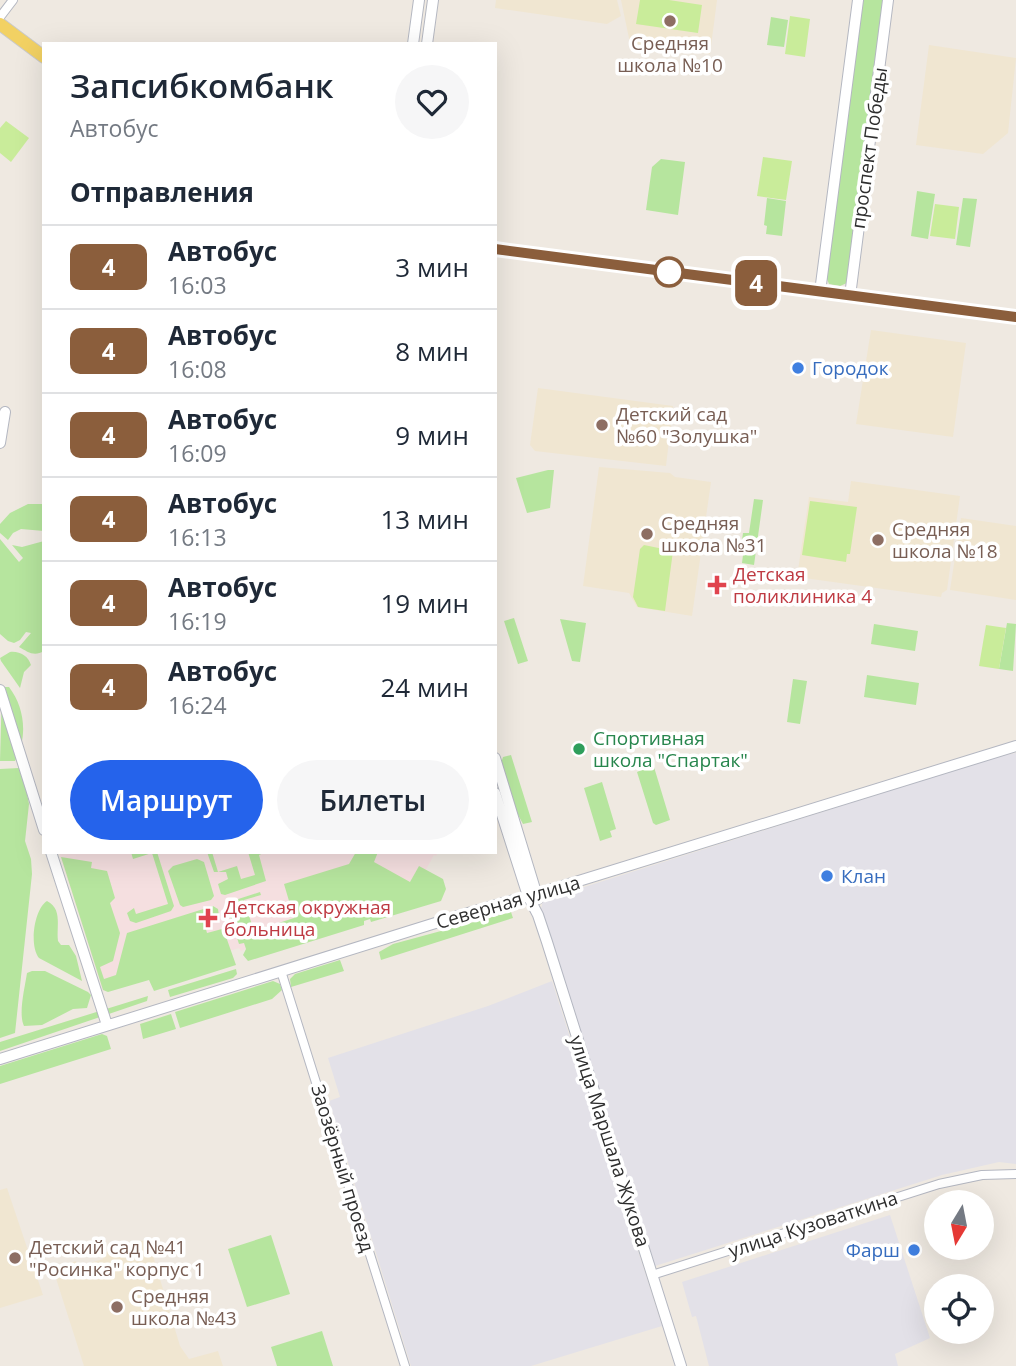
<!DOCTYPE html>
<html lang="ru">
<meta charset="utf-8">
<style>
:root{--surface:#fff;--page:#f6f6f7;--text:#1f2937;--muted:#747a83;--line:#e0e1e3;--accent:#2563eb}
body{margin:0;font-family:"Open Sans",sans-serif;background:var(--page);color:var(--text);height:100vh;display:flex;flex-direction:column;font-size:26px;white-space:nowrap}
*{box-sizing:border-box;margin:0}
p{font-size:23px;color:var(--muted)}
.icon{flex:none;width:38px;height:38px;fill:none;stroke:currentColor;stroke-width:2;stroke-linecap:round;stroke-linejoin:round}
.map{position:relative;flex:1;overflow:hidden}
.panel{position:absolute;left:42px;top:42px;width:455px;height:812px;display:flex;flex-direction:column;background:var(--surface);border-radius:0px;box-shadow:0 7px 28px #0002}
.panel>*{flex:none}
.badge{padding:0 14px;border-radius:10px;font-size:24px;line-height:46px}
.needle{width:46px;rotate:190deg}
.buttons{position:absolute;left:924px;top:1190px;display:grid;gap:14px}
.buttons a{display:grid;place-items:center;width:70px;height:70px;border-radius:50%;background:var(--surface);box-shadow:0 7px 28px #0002;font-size:35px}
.map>.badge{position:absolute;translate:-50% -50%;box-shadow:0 0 0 4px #fff}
h2{padding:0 28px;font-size:26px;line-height:63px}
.round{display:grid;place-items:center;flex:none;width:74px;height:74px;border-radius:37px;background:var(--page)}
.overview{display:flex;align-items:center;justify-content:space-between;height:119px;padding:0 28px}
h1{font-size:33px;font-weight:600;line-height:52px}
.primary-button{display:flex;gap:14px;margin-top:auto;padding:14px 28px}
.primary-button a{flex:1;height:80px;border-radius:42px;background:var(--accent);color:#fff;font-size:28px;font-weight:600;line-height:80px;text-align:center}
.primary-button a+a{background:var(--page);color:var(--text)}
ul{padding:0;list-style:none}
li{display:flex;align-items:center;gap:21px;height:84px;padding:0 28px;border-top:2px solid var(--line)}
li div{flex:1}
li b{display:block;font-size:26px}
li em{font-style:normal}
li .badge{min-width:77px;font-weight:700;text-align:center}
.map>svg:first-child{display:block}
</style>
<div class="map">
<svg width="1016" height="1366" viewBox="0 0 1016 1366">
<rect width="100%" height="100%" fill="#efe9e1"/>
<path fill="#e3e1e8" d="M1016,753V1164L999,1162L942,1175L655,1266L541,909L543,900L1000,756Z
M552,981L662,1326L531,1366H411L329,1101L340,1097L328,1058L488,1006Z
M890,1215L930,1338L895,1354L898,1366H709L696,1316L692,1317L682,1282Z"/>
<path fill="#f0e6d1" d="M496,0H617L621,16L607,24L495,8Z
M621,0H717L710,54L630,43Z
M929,45L1016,58L1008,133L983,154L916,145Z
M871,330L966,343L953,437L856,424Z
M538,388L673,406L666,466L535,451L530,445Z
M599,467L670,473L675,477L711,482L692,616L637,607L629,593L583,586Z
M851,481L960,496L947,590L942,593L941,597L797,577L809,497L848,502Z
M961,518L1016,526V600L950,590Z
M7,1188L43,1295L0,1308V1190Z
M148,1239L180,1346L189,1359L218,1351L223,1366H84L53,1269L76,1261L78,1267L103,1259L102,1253Z"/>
<path fill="#f5dfe0" d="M59,852H438L436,856L434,855L423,875L427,890L245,946L246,949L241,951L239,948L103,991Z"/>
<path fill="#b6e59e" d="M863,0H884L847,283L840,286L829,284L827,279Z
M771,17L788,20L784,47L767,45Z
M661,159L685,162L678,215L646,210L652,167Z
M917,191L935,194L928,239L911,236Z
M767,198L786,201L782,236L766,234L767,226L764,225Z
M963,198L977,199L970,247L956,245Z
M548,470H554L550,508L527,513L516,478Z
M754,499L763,500L754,565L742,563L743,555L740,554L743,533H749Z
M28,504H44V531L21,529L13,533L8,540L0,533V524L10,513Z
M0,539L19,562L23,558L12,545L22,547L44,541V651C34,657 28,652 19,647L31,633L26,632L20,640L14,643L8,641L0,634Z
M514,618L528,661L518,664L504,621Z
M560,619L586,623L580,662L572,661Z
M1007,623L1016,624L1013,671L999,669Z
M874,624L918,631L915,651L871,644Z
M10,652C20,651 28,656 31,665L24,672L20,688L1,661L0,658Z
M867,675L919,683L916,705L864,697Z
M793,679L807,681L800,724L787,722Z
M2,687H9C25,708 28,737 15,761H0Z
M511,755L532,822L523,824L516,811L501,763L503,757Z
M651,766L654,767L670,820L656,825L653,823L637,772Z
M19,768L24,778L29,804L25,841L31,859L32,874L15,1033L0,1038V769Z
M602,782L616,829L610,831L612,837L600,841L584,788Z
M131,852H157L174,906L171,911L136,923L130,921L127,913L134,908L136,914L168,904L152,853L133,859Z
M207,852H212L218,872L237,866L241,879L255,875L248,852H266L259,855L266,881L225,895L221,894L218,884L228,879L226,872H214Z
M356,852H378L374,862L410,882L419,866L443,879L446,889L441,901L371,922L370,919L364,921V925L248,961L243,955L246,949L244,943L239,944L226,903L260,892L261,895L244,900L254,931L294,918L284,884L349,864Z
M61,857L92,862L91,868L107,871L115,898L110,903L120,933L113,961L100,967L104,979L116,975L127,933L213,906L218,909L219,916L204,922L207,933L222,929L224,931L236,965L154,991L149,980L108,992L103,990Z
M197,859L204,862L214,896L211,900L183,907L180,905L168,871L173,866Z
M47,901C63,909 56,927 58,941L61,945H69L76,956L82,981L39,958C29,946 34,909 47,901Z
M511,912L513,918L381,960L379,952L393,944Z
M340,960L344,971L291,987L290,979L295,974Z
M236,969L237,974L233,978L170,997L168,990Z
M32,971H45L88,992L91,995L87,1008L73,1009L42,1025L24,1026C18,1014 25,987 27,973Z
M273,981L280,984L282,990L272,999L180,1028L175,1012Z
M148,996L147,1001L0,1051V1042Z
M171,1014L176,1029L143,1039L140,1024Z
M102,1034L107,1036L111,1049L0,1084V1066Z
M271,1235L290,1294L247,1307L228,1249Z
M322,1331L333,1366H277L271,1347Z"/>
<path fill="#c9ec9a" d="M640,0H669L702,5L698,33L636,24Z
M790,16L810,19L805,57L785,54Z
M6,121L29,138L11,162L0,153V128Z
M763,157L792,161L786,200L757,196Z
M935,204L959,207L955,239L930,236Z
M810,501L857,507L850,554H847L846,562L802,555Z
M644,545L673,551L665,611L638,607L633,597L640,549Z
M986,625L1006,628L999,669L979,666Z"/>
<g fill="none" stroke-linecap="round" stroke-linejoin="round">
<defs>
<path id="street" d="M0,17L13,0
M281,971L405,1366
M652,1275L939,1184L982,1175L1016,1174"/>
<path id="secondary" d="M413,44L419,0
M427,44L433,0
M820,292L858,0
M850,296L888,0
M0,443L5,412
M0,690L44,830
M495,758L538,899
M495,793L528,896L538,915L547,942L681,1366
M51,852L107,1025
M0,1059L461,915L556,888L1016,746"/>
<path id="primary" d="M0,24L44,57
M495,249L1016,317"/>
</defs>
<use href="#street" stroke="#b4b7c1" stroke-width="10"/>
<use href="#secondary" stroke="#b4b7c1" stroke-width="12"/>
<use href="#primary" stroke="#c9c9c9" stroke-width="14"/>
<use href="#street" stroke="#fff" stroke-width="8"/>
<use href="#secondary" stroke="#fff" stroke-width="10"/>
<use href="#primary" stroke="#f2d163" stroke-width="12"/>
</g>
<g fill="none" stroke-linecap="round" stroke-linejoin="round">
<defs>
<path id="line" d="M495,249L1016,317"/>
</defs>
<use href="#line" stroke="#fff" stroke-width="16"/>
<use href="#line" stroke="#8b5e3c" stroke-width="10"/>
</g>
<g fill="#8d6e63" stroke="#fff" stroke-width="2.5">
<circle cx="670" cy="21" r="7"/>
<circle cx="602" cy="425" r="7"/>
<circle cx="647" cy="534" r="7"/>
<circle cx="878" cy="540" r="7"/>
<circle cx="15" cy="1258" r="7"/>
<circle cx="117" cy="1307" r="7"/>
</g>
<circle fill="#fff" stroke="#8b5e3c" stroke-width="3.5" cx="669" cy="272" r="14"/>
<g fill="#3f7fe0" stroke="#fff" stroke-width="2.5">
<circle cx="798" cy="368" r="7"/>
<circle cx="827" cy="876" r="7"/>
<circle cx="914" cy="1250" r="7"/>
</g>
<g fill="#e0444e" stroke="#fff" stroke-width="2.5">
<path d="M713.5 574.5h7v7h7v7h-7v7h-7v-7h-7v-7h7z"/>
<path d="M204.5 907.5h7v7h7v7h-7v7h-7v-7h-7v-7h7z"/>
</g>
<circle fill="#2e9e5b" stroke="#fff" stroke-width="2.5" cx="579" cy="749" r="7"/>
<g text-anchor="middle" stroke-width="7" stroke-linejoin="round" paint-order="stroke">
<g font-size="19" fill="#785e54" stroke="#fff" text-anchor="start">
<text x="670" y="50" text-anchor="middle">Средняя<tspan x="670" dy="22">школа №10</tspan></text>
<text x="616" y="421">Детский сад<tspan x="616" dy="22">№60 "Золушка"</tspan></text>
<text x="661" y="530">Средняя<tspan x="661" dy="22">школа №31</tspan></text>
<text x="892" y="536">Средняя<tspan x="892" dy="22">школа №18</tspan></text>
<text x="29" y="1254">Детский сад №41<tspan x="29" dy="22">"Росинка" корпус 1</tspan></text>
<text x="131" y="1303">Средняя<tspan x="131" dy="22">школа №43</tspan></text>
</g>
<g font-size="19" fill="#2e2e2e" stroke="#fff">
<text transform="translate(869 148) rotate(-82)" y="7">проспект Победы</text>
<text transform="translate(508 902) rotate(-16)" y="7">Северная улица</text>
<text transform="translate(610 1141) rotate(72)" y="7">улица Маршала Жукова</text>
<text transform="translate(343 1168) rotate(73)" y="7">Заозёрный проезд</text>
<text transform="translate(813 1224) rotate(-18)" y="7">улица Кузоваткина</text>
</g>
<g font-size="19" fill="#366cbe" stroke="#fff" text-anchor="start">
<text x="812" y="375">Городок</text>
<text x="841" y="883">Клан</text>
<text x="900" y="1257" text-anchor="end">Фарш</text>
</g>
<g font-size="19" fill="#be3a42" stroke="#fff" text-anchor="start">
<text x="733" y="581">Детская<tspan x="733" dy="22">поликлиника 4</tspan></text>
<text x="224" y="914">Детская окружная<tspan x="224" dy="22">больница</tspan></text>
</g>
<g font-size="19" fill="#27864d" stroke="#fff" text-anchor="start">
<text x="593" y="745">Спортивная<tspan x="593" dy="22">школа "Спартак"</tspan></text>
</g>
</g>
</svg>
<div class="buttons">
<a><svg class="needle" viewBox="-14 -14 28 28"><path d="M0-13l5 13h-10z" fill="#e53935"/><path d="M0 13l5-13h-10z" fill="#747a83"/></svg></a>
<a><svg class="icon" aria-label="locate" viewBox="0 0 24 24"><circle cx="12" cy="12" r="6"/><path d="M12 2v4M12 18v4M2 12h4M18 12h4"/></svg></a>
</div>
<b class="badge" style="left:756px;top:283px;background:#8b5e3c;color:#fff">4</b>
<section class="panel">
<div class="overview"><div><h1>Запсибкомбанк</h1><p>Автобус</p></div><a class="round"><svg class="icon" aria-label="heart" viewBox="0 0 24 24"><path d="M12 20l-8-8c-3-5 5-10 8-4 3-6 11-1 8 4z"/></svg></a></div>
<h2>Отправления</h2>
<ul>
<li><span class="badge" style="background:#8b5e3c;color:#fff">4</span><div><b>Автобус</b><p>16:03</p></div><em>3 мин</em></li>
<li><span class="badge" style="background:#8b5e3c;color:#fff">4</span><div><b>Автобус</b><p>16:08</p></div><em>8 мин</em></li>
<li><span class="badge" style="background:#8b5e3c;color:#fff">4</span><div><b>Автобус</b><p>16:09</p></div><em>9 мин</em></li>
<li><span class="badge" style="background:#8b5e3c;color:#fff">4</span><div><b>Автобус</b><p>16:13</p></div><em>13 мин</em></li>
<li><span class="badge" style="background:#8b5e3c;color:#fff">4</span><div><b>Автобус</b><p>16:19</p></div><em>19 мин</em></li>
<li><span class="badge" style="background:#8b5e3c;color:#fff">4</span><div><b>Автобус</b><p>16:24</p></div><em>24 мин</em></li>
</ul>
<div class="primary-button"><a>Маршрут</a><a>Билеты</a></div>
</section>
</div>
